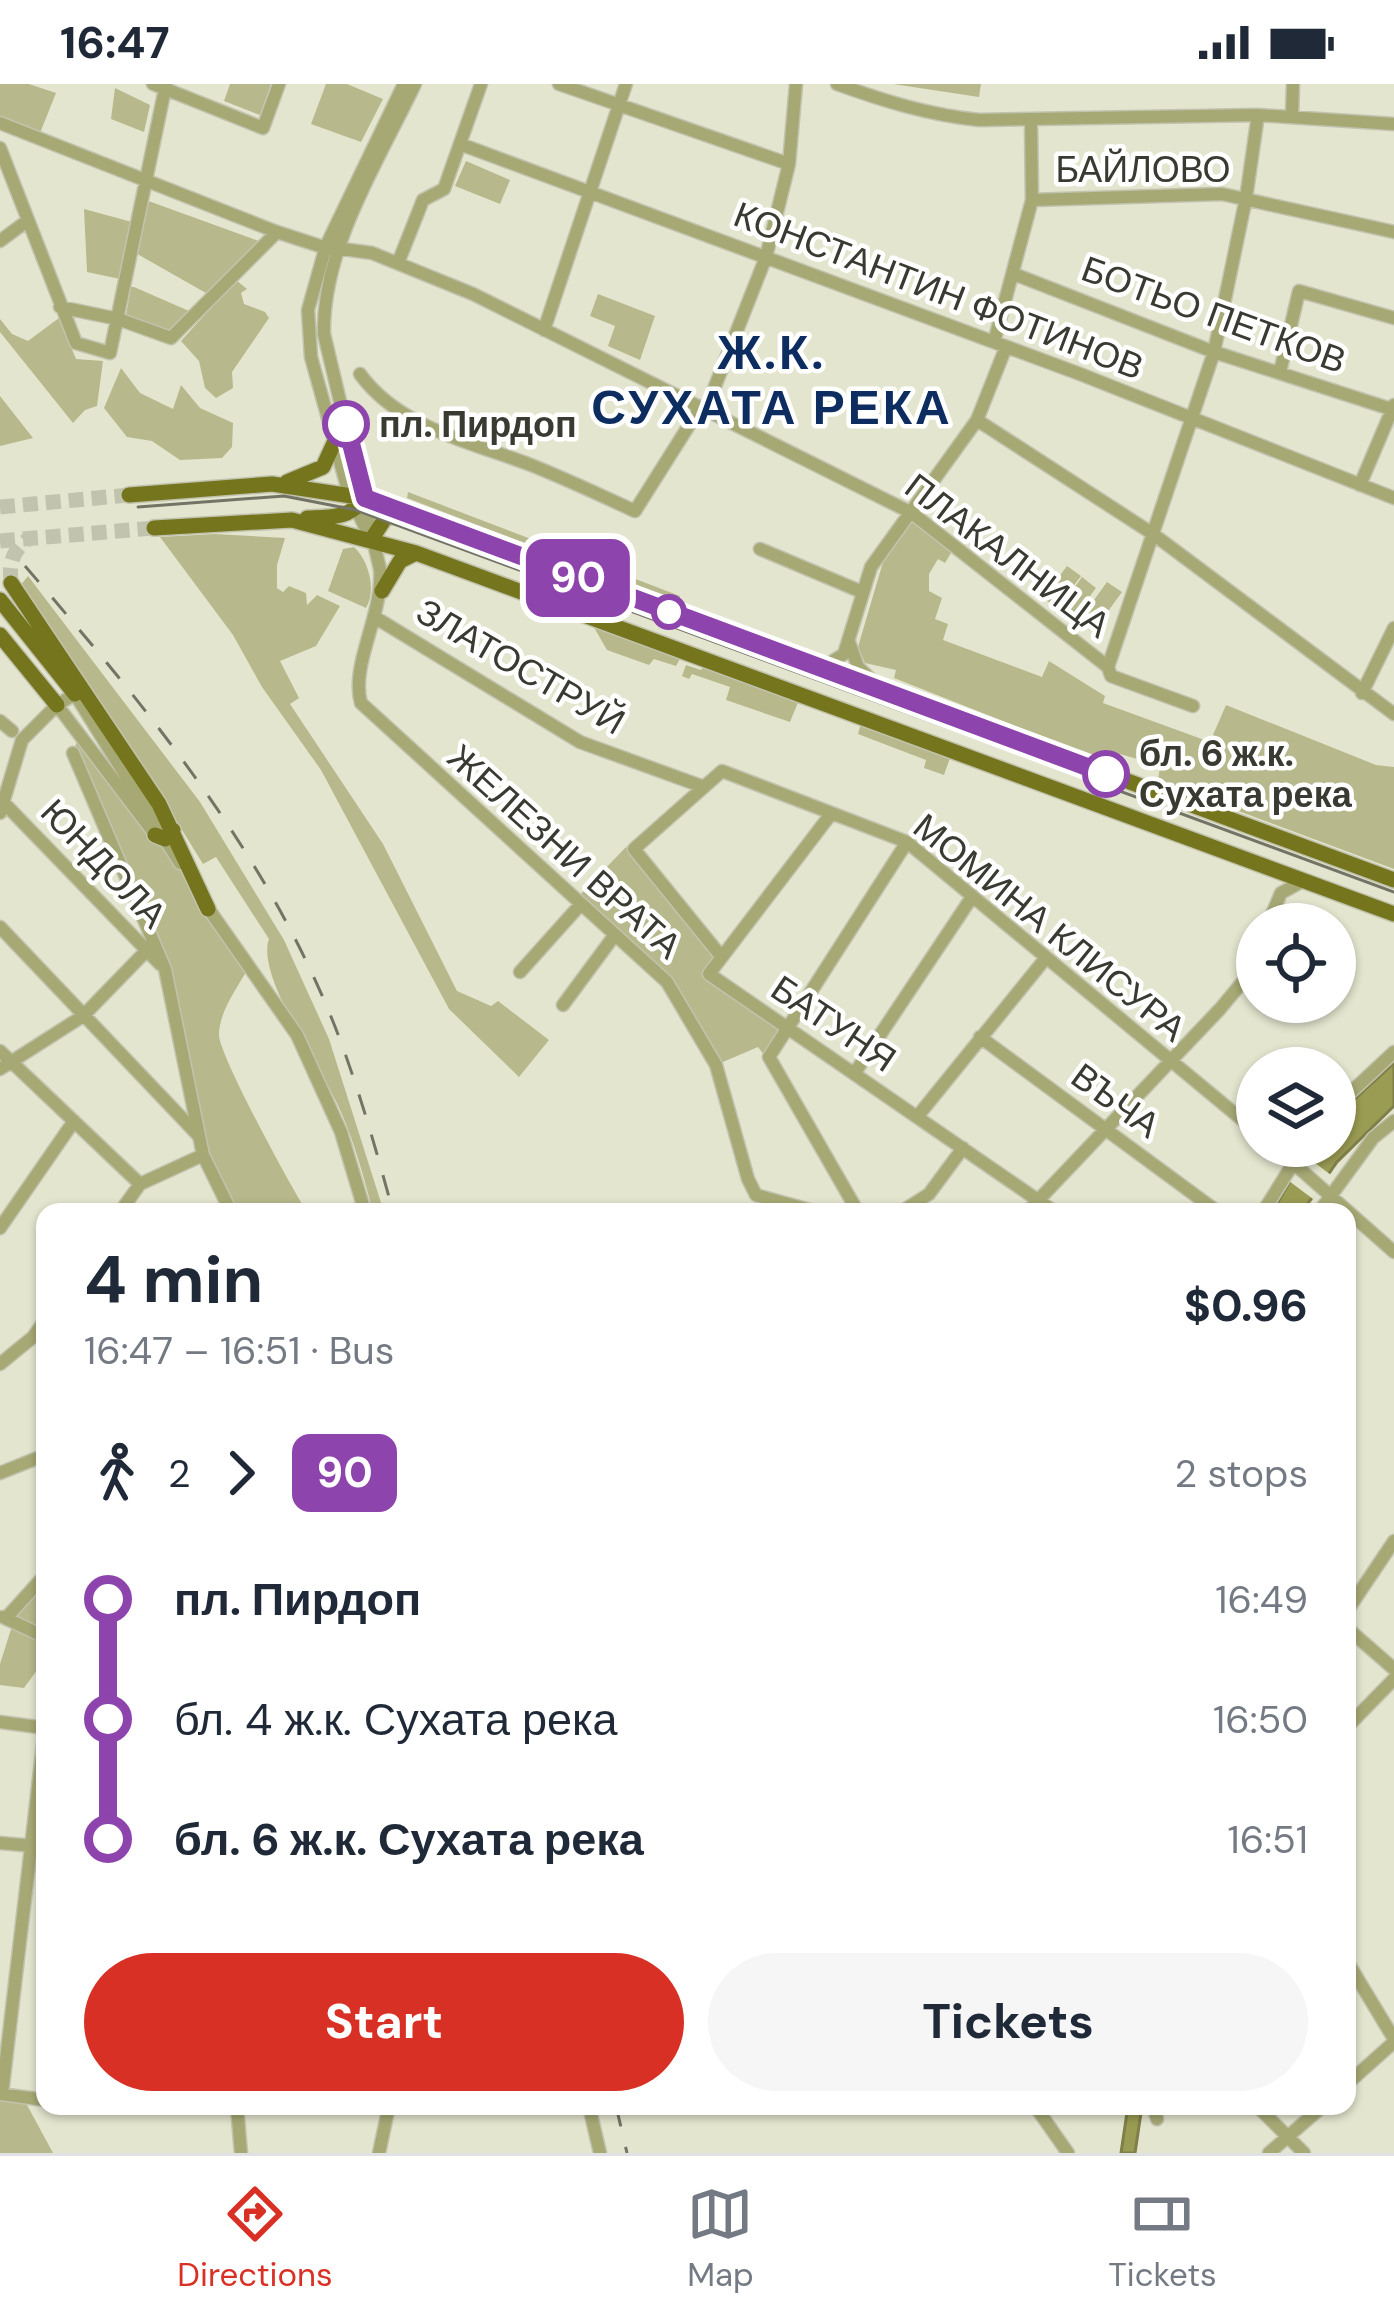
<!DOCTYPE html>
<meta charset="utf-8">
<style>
:root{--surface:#fff;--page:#f6f6f7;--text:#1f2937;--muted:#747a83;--line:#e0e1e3;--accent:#d93025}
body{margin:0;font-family:"DM Sans",sans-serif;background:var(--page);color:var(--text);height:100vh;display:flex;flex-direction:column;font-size:45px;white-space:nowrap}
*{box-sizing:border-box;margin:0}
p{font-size:39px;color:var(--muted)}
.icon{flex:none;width:66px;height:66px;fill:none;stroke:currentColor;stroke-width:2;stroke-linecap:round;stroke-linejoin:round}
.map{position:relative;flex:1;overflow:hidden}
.details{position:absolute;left:36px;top:1119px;width:1320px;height:912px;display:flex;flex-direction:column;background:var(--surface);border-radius:24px;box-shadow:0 3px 9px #0004}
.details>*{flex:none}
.badge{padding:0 24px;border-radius:18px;font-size:42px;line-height:78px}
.controls{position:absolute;left:1236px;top:819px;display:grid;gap:24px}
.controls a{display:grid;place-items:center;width:120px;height:120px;border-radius:50%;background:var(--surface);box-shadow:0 3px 9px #0004;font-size:60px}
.map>.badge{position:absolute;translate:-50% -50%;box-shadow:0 0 0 6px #fff}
.legs{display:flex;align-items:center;gap:18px;height:132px;padding:0 48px;font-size:39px}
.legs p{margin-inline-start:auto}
.headline{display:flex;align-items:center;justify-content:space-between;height:204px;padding:0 48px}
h1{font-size:66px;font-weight:700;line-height:90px}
.button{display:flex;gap:24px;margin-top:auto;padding:24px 48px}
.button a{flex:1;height:138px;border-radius:72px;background:var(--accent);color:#fff;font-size:48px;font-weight:700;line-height:138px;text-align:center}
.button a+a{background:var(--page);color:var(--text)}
ul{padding:0 48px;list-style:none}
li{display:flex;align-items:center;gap:42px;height:120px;font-size:45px}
li i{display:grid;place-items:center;width:18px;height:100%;margin:0 15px;background:currentColor}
li i::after{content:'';width:30px;height:30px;margin:-15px;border:9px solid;border-radius:50%;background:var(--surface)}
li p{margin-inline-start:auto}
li:first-child i{background:linear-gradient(#0000 50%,currentColor 0)}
li:last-child i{background:linear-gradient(currentColor 50%,#0000 0)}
.status{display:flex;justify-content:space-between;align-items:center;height:84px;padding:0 60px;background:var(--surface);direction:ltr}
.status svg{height:33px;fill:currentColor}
.menu{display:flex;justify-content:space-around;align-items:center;height:168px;border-top:3px solid var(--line);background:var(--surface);font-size:33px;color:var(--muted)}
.menu a{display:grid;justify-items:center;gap:6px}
.menu .active{color:var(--accent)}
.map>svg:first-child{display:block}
</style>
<div class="status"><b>16:47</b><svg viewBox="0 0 49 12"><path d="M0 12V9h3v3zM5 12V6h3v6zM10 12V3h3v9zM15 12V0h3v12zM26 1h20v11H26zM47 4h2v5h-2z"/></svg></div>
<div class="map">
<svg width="1394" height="2069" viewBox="0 0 1394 2069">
<rect width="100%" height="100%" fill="#e4e5ce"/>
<path fill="#b7b98c" d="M0,0H29L56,9L40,49L0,35Z
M230,0H271L260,31L224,17Z
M326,0H347L383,15L361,58L311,40Z
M893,0H981L979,13Z
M115,4L150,21L144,48L111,35Z
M466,77L510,96L500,120L455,102Z
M143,115L267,160L213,213L132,167Z
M84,125L132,138L120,195L87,188Z
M236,196L247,205L241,209L244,220L265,228L269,234L232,288L233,304L216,314L205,304L199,277L181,257Z
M131,203H134L196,230L171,254L125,237Z
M598,210L655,232L640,276L608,262L615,242L590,232Z
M59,234L76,275L103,277L97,322L85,326L73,339L0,248V235L12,250L28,257Z
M121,284L140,309L173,325L181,301L200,324L233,339L232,363L222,374L180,376L152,357L127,353L104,324Z
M0,312L33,354L0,362Z
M408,408L680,512L678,518L407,414Z
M913,437L951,469L945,479L938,475L929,490V507L942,514L935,535L948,540L943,556L1042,593L1049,577L1105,612L1103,619L1210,658L1226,621L1376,681L1394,683V785L1158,697L1160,682L1107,666L1104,677L894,594L896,586L865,579L858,563L883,478Z
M215,450L285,454L277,481V504L283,508L289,502L306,509L307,521L317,511L340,522L316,562L280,577L299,614L290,620L383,760L457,907L491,922L498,917L549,956L519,993L449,925L321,686L262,603L233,551L160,453Z
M354,463C370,478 376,507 366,524L328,507L343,465Z
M1067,482L1081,492L1057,524L1043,514Z
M28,492L200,718L284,856L329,955L384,1128H373C364,1094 355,1060 341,1028C325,989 255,892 269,855L216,773L203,780L122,649L20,502Z
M1082,493L1096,504L1072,536L1058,526Z
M1107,498L1122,508L1093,548L1078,538Z
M592,540L681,573L676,582L654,575L649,581L607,566Z
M686,581L701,586L704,582L799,616L790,638L726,616L730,603L692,590L689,595L682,592Z
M861,639L950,674L944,691L924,684L926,676L858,650Z
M79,651L193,801L249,883C238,903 219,927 219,951C219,971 292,1105 307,1128H231L203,1071L165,885L73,669Z
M626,763L714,872L704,889L783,943L765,972L758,963L716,981L667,898L576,815Z
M45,1491V1553L7,1533Z
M12,1542L45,1559V1575L24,1604L0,1601V1580Z
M0,2016L26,2019L53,2069H0Z"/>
<path fill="#9b9c53" stroke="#7e7f49" stroke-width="3" d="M1394,979V1022L1337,1078L1302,1128H1272L1311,1062H1335V1033Z
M1128,2022H1142L1135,2069H1121Z"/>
<path fill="#e4e5ce" d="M1303,1070L1331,1091L1313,1115L1285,1094Z"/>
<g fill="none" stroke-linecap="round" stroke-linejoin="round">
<path stroke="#c2c3af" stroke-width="15" stroke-dasharray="15 8" stroke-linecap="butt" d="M0,423L129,411
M0,457L154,444
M11,499C9,479 12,468 28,455"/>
<defs>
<path id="minor" d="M153,0L263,44L279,0
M415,0C379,76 322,164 324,250L380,485C384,529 350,581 361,619L667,898L716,981L748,1095L756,1111L817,1128
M559,0L789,80
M837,0C884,17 929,31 979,36L1258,31L1394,40
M1292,32L1293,0
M0,39L277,148L320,162L372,169L473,210L912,429L1108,583L1111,592L1193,622
M460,60L1080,290L1394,414
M0,64L76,259L110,269L166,0
M1032,116L1222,110L1394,148
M0,157L27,137
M398,179L423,116L444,105L481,0
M1014,190L1214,268L1394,326
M60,223L118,235L171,254L277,148
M544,246L626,0
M994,258L1032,116L1031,37
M1280,288L1299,207L1394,234
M360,290C399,344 471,358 531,381C566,395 600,411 635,427L700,324L708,320L766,173L789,80L796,0
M977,336L1153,450L1394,630
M1360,401L1394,321
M368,449L349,410L311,273L308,226L326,162L404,0
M760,465L862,508
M376,534L580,658L704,703
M849,558L858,583L876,600
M1108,583L1214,268L1246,114L1258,31
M822,584L844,570L871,483L977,336L1006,263
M1362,609L1394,544
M57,621L154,749
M0,637L12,647
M73,669L165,885L203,1071L231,1128
M3,718L160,880
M0,729L22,656L57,621L75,610L180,779
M831,730L709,890L1055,1128
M203,817L297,951L341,1048L365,1128
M1268,840L1281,809L1303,797
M0,843L198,1051
M720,871L634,765L722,687L907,758L1257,1048
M520,888L581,820
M563,921L614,852
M980,953L1218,1128
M0,967L140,1100
M0,985L83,932L149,864
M854,990L972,813
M1335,1023L1394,968
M917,1033L1045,875
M1274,1062L1394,1168
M120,1128L140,1100L203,1071
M858,1128L769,973L907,758
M901,1128L929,1110L963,1064
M1027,1128L1220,925L1250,889L1257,871
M1263,1128L1304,1062
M1319,1128L1373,1054L1394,1037
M0,1144L74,1037
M0,1280L33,1253L45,1236
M0,1389L45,1371
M1347,1527L1394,1457
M3,1533L45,1553
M7,1533L45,1491
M1347,1544L1394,1585
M0,1638L45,1644
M1347,1643L1394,1595
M0,1759L45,1763
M1347,1877L1394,1955
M1347,2000L1394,1958
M0,2010L45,2016
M2,2010L45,1644
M88,2022H249
M589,2022L600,2069
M1035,2022L1068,2069
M1153,2022L1157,2035
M1257,2022L1304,2069
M237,2023L241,2069
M379,2069L389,2022
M1269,2069L1323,2022"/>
<path id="major" d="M287,398L323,383L334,359
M129,411L272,400L365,414L1394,796
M307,434C332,433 349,435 365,414
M154,444L292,436L416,469L1394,830
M371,456L386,433L404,432
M11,499L159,720L208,825
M382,507L400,477L416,469
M0,516L75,610
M0,551L57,621
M155,751L165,755L173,746"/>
</defs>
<use href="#minor" stroke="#c2c3af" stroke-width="15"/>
<use href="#major" stroke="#c2c3af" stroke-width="18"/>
<use href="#minor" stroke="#a7a975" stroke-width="12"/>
<use href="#major" stroke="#75751d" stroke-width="15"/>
<path stroke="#737466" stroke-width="3" d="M138,423L284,412L356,426L1394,808"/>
<path stroke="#737466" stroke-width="3" stroke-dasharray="21 21" stroke-linecap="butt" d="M25,482C150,627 275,779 342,961C362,1016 378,1072 393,1128
M616,2022L627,2069"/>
</g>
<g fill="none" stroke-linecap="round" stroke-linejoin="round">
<defs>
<path id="line-1" d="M346,340L365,414L1106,690"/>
</defs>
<use href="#line-1" stroke="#fff" stroke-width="27"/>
<use href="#line-1" stroke="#8e44ad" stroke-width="18"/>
</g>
<g fill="#fff" stroke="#8e44ad" stroke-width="6">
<circle cx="346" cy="340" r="21"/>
<circle cx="669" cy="528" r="15"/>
<circle cx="1106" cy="690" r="21"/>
</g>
<g text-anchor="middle" stroke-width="9" stroke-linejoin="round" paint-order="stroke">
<g font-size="36" fill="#393a31" stroke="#fff">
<text x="1143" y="98">БАЙЛОВО</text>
<text transform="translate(939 206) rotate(21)" y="13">КОНСТАНТИН ФОТИНОВ</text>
<text transform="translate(1214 230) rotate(20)" y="13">БОТЬО ПЕТКОВ</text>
<text transform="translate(1008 471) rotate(37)" y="13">ПЛАКАЛНИЦА</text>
<text transform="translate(521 582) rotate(30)" y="13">ЗЛАТОСТРУЙ</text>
<text transform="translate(565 767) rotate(42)" y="13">ЖЕЛЕЗНИ ВРАТА</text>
<text transform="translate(104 779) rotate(46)" y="13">ЮНДОЛА</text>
<text transform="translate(1050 843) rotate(39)" y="13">МОМИНА КЛИСУРА</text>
<text transform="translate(834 939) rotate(34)" y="13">БАТУНЯ</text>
<text transform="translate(1116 1016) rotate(36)" y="13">ВЪЧА</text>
</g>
<g font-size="36" font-weight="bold" fill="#393a31" stroke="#fff" text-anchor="start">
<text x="379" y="353">пл. Пирдоп</text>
<text x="1139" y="682">бл. 6 ж.к.<tspan x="1139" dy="41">Сухата река</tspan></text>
</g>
<g font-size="48" font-weight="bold" letter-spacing="3" fill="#0d2d61" stroke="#fff">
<text x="772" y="285">Ж.К.<tspan x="772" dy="55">СУХАТА РЕКА</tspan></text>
</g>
</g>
</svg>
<div class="controls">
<a><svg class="icon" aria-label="locate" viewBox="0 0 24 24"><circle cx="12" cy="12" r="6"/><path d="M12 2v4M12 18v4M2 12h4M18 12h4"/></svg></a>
<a><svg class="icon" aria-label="layers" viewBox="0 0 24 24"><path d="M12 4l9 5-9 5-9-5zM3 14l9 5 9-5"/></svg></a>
</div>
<b class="badge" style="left:578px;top:494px;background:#8e44ad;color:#fff">90</b>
<section class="details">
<div class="headline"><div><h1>4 min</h1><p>16:47 – 16:51 · Bus</p></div><b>$0.96</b></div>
<div class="legs"><svg class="icon" aria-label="walk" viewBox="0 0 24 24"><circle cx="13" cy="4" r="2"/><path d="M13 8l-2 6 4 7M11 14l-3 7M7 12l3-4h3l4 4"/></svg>2<svg class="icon" aria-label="forward" viewBox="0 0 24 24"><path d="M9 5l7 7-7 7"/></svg><b class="badge" style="background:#8e44ad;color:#fff">90</b><p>2 stops</p></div>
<ul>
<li><i style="color:#8e44ad"></i><b>пл. Пирдоп</b><p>16:49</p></li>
<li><i style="color:#8e44ad"></i><span>бл. 4 ж.к. Сухата река</span><p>16:50</p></li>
<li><i style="color:#8e44ad"></i><b>бл. 6 ж.к. Сухата река</b><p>16:51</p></li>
</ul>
<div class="button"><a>Start</a><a>Tickets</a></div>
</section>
</div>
<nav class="menu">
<a class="active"><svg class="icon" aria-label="directions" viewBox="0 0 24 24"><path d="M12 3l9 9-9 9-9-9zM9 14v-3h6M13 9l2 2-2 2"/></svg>Directions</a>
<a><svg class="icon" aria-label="map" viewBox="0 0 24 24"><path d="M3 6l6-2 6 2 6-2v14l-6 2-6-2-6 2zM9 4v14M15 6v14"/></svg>Map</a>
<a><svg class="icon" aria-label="tickets" viewBox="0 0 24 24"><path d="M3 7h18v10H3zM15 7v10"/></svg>Tickets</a>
</nav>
